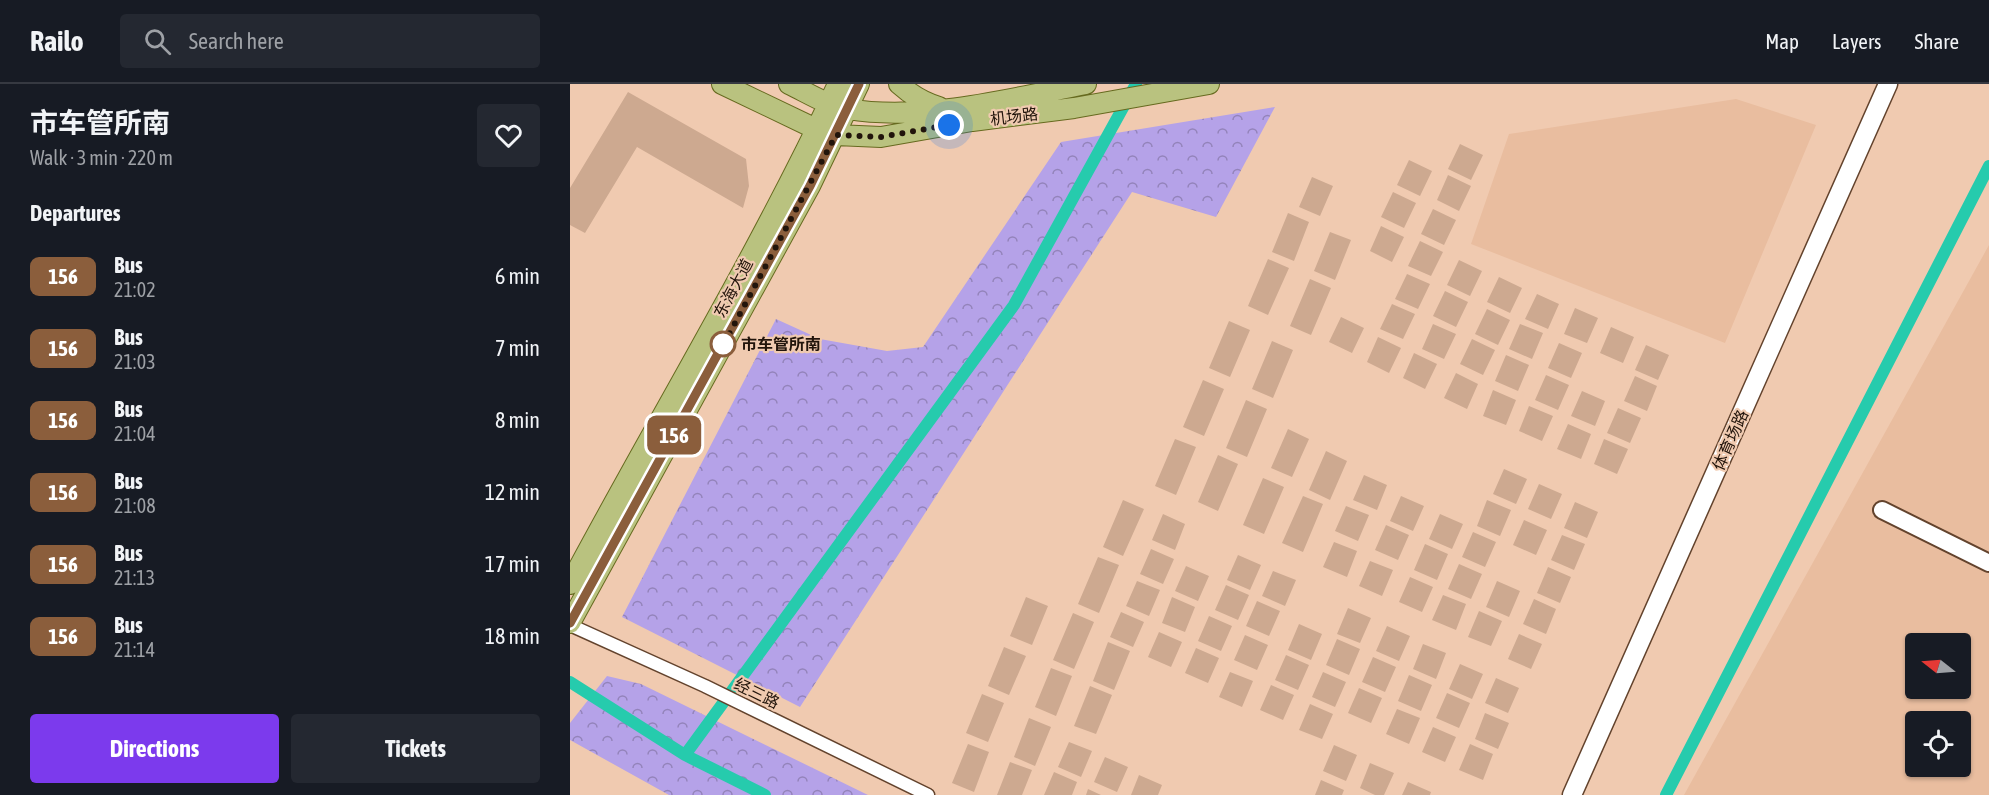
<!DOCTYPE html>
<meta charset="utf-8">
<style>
:root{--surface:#171b24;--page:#242831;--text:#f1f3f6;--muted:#9ea1a6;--line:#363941;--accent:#7c3aed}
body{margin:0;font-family:"Asap Condensed","Noto Sans SC",sans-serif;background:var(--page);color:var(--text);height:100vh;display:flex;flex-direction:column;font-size:22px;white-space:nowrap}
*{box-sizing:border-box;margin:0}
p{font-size:20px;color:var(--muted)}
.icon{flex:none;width:33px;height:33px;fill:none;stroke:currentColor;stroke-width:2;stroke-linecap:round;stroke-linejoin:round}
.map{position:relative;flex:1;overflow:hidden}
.details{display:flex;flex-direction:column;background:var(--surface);width:570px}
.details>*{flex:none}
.badge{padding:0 12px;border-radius:9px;font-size:21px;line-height:39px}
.needle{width:39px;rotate:287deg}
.buttons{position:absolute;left:1335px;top:549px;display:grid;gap:12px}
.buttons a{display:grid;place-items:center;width:66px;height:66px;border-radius:6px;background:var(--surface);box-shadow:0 2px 4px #0004;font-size:30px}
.you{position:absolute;width:30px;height:30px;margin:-15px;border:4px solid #fff;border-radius:50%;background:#1a73e8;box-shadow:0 0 0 9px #1a73e833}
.map>.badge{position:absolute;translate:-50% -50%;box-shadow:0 0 0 3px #fff}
h2{padding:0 30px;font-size:22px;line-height:54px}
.round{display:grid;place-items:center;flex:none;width:63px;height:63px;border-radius:6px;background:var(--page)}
.overview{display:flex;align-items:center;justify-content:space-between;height:102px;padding:0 30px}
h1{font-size:28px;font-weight:700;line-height:45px}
.button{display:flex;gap:12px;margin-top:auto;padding:12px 30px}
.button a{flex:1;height:69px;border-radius:6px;background:var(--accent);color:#fff;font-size:24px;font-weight:700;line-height:69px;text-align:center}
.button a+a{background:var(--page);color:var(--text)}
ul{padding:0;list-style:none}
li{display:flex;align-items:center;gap:18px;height:72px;padding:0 30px}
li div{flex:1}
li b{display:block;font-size:22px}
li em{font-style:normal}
li .badge{min-width:66px;font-weight:700;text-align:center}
header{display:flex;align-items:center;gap:36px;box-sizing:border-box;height:84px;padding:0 30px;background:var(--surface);border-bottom:2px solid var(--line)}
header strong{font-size:28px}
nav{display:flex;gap:33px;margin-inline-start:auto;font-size:21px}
.search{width:420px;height:54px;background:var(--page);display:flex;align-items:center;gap:15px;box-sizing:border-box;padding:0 21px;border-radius:6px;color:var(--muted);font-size:22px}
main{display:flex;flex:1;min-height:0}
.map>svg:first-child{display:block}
</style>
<header>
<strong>Railo</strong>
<div class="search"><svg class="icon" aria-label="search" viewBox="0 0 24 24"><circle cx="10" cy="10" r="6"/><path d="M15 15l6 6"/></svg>Search here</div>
<nav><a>Map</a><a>Layers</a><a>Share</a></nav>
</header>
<main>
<section class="details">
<div class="overview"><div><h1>市车管所南</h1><p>Walk · 3 min · 220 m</p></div><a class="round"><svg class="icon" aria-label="heart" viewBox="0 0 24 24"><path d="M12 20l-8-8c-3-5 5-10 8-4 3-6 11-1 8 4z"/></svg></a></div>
<h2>Departures</h2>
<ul>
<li><span class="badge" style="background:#8b5e3c;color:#fff">156</span><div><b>Bus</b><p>21:02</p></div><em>6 min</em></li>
<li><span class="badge" style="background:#8b5e3c;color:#fff">156</span><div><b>Bus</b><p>21:03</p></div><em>7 min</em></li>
<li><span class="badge" style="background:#8b5e3c;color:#fff">156</span><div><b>Bus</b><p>21:04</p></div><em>8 min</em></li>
<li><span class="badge" style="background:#8b5e3c;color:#fff">156</span><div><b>Bus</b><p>21:08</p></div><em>12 min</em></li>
<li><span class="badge" style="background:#8b5e3c;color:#fff">156</span><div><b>Bus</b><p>21:13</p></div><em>17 min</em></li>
<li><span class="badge" style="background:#8b5e3c;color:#fff">156</span><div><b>Bus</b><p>21:14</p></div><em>18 min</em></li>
</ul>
<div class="button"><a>Directions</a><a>Tickets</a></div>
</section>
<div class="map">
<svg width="1419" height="711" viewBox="0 0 1419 711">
<defs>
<pattern id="park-crowns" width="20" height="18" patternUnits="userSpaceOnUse" patternTransform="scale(1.5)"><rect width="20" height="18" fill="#b5a2e8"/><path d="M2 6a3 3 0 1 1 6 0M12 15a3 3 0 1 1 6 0" fill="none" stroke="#9383ba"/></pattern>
</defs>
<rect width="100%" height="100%" fill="#f0cab0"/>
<path fill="#e9bd9f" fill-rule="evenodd" d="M1166,15L1246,41L1155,259L901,160L939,50Z
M1419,161V711H1114ZM1346,560H1390V604H1346ZM1346,638H1390V682H1346Z"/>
<path fill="url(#park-crowns)" d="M705,23L646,133L562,108L230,623L52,533L206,235L250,255L317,267L353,263L491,58Z
M37,592L71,600L298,711H99L0,656V639Z"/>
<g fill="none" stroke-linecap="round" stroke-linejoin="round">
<path stroke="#26cbad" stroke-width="12" d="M0,598L115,671L195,711
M115,671L444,221L566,0
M1096,711L1419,82"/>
</g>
<path fill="#cda990" d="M58,8L176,75L179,102L173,124L67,63L15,149L0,141V104Z
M890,60L913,71L901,96L878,85Z
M839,76L862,87L850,112L827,101Z
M878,91L901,102L889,127L867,116Z
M742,93L763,102L750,132L729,123Z
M823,108L846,119L834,144L811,133Z
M863,125L886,136L874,161L851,150Z
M718,129L739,138L724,177L702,168Z
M811,142L834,153L822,178L800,167Z
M760,148L781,156L765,196L744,187Z
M850,157L873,168L861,192L838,182Z
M698,175L719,184L698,231L678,222Z
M889,176L912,187L900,212L877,201Z
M837,190L860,200L848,225L825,215Z
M929,193L952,204L940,229L917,218Z
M740,195L761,204L741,251L720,242Z
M875,207L898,218L886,243L863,232Z
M967,210L989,220L978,245L955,235Z
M822,220L845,230L833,255L810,245Z
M1005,224L1028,234L1017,259L994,250Z
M917,225L940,236L928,261L905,250Z
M771,233L794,244L782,269L759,258Z
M659,237L680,246L660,293L639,284Z
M863,240L886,250L874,275L852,265Z
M950,240L973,249L962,275L939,265Z
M1041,243L1064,253L1053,279L1030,269Z
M808,253L831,264L819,289L797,278Z
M902,255L925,266L913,291L890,280Z
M702,257L723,266L703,314L682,305Z
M989,259L1012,269L1001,294L978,284Z
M1076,261L1099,271L1088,296L1065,286Z
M844,269L867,280L855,305L833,294Z
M936,271L959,281L948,307L925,297Z
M886,289L908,300L897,325L874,314Z
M976,291L999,301L988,326L965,316Z
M1065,292L1087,302L1077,327L1054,317Z
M633,296L654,305L634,352L613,343Z
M923,306L946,316L936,341L913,332Z
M1012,307L1035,317L1025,342L1001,332Z
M676,316L697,325L677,373L656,364Z
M959,322L983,332L972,357L949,347Z
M1048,324L1071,334L1060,359L1037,349Z
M998,340L1021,350L1011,375L987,365Z
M718,345L739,355L722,393L701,384Z
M605,355L626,363L606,411L585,402Z
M1034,355L1058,365L1047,390L1024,380Z
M756,367L777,377L760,416L739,406Z
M648,371L668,380L648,427L628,418Z
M934,385L957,395L946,420L923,410Z
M794,391L817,401L807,426L783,416Z
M693,394L714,403L694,450L673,441Z
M969,400L992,410L981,435L958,425Z
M733,412L753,420L733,468L712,459Z
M831,412L854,422L843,447L820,437Z
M553,416L574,425L553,472L533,463Z
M917,416L941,426L930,452L907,442Z
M1005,418L1028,428L1017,454L994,444Z
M776,422L799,431L788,457L765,447Z
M593,430L615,440L605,466L582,456Z
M870,430L893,440L882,465L859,455Z
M954,436L977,446L966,471L943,461Z
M816,441L839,451L828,476L805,466Z
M903,448L926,458L915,483L892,473Z
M992,451L1015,460L1004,486L981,476Z
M764,458L787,467L777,493L753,483Z
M855,460L878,470L867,496L844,486Z
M581,465L604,475L593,500L570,490Z
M668,471L691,481L680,506L657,496Z
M528,473L549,481L529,529L508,520Z
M800,477L823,486L812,512L789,502Z
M889,480L912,490L901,515L878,505Z
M616,482L639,492L628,517L605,507Z
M978,483L1001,493L990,519L967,509Z
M703,487L726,496L715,522L692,512Z
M840,493L863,503L852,528L829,518Z
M567,497L590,506L579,532L556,522Z
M927,497L950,507L939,533L916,523Z
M656,501L679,511L668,536L645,526Z
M873,511L896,520L886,546L862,536Z
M456,513L478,522L462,561L440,552Z
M602,513L625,523L615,548L592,539Z
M964,515L986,525L976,550L953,540Z
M687,517L710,527L699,552L676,542Z
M778,524L801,534L790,559L767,550Z
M909,527L932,537L921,562L898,553Z
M551,528L574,538L563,563L540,553Z
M503,529L524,538L504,585L483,576Z
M639,532L662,542L651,567L628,557Z
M729,540L752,550L741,576L718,566Z
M817,542L840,552L829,577L806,567Z
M589,548L612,558L601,583L578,573Z
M949,550L972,560L961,585L938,575Z
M675,551L698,561L687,586L664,576Z
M767,555L790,565L779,591L756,581Z
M538,558L560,567L544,606L523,597Z
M853,560L876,569L866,595L843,585Z
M434,563L456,572L439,611L418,602Z
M626,564L649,574L638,599L615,589Z
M716,571L739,581L728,606L705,596Z
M803,573L826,583L815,608L792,598Z
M890,580L913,590L902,615L879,605Z
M481,584L502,592L486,632L465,623Z
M660,588L683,597L672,623L649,613Z
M753,588L776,598L765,623L742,613Z
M839,591L862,601L851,627L828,617Z
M926,594L949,604L938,629L915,619Z
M701,601L724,611L713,636L690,626Z
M520,602L542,611L526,650L504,642Z
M789,604L812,614L801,639L778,629Z
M877,609L900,619L889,644L866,634Z
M412,610L434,619L418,658L396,649Z
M740,620L763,630L752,655L729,646Z
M827,625L850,634L839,660L816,650Z
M915,629L939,639L928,665L905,655Z
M459,634L481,643L465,682L444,673Z
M863,643L886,653L875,678L852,668Z
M499,658L522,667L511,693L488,683Z
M398,660L419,668L404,708L382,699Z
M900,660L923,670L913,696L889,686Z
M764,661L787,671L776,697L753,687Z
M535,673L558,683L547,708L524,698Z
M440,678L462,686L452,711H427Z
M800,679L824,689L814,711H805L790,704Z
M484,688L507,698L502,711H474Z
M569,691L592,701L588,711H561Z
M751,696L774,706L772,711H745Z
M838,698L861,708L860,711H832Z
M518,705L531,711H516Z"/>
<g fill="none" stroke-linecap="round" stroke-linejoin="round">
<defs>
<path id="minor" d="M0,541L135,602L358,711"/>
<path id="tertiary" d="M1312,426L1419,479"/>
<path id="secondary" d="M1002,711L1318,0"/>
<path id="primary" d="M152,0L248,46L266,51L311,53L402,37L504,24L639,0
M219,0C238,9 258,22 278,25C353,38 443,14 516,0
M329,0C341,11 352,18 369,23
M0,500C89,333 188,171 268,0
M0,539L240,102L289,0"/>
</defs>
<use href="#minor" stroke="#63432d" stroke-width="15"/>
<use href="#tertiary" stroke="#63432d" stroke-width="20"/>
<use href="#secondary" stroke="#63432d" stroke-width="21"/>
<use href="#primary" stroke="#666a1f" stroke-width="22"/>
<use href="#minor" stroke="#fff" stroke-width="12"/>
<use href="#tertiary" stroke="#fff" stroke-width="16"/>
<use href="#secondary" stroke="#fff" stroke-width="18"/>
<use href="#primary" stroke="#b9c27f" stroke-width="20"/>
</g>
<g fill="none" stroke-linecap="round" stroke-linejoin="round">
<defs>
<path id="line" d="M0,539L240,102L289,0"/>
</defs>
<use href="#line" stroke="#fff" stroke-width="14"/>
<use href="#line" stroke="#8b5e3c" stroke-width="9"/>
<path stroke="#21140b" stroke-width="6" stroke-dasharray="0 10.8" d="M153,260L149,269L266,51L311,53L379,41"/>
</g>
<circle fill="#fff" stroke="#8b5e3c" stroke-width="3" cx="153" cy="260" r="12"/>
<g text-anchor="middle" stroke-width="4.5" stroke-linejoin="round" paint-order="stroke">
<g font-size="16" fill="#21140b" stroke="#f0cab0">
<text transform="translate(444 32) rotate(-7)" y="6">机场路</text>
<text transform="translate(163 204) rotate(-62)" y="6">东海大道</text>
<text transform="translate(1160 356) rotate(-66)" y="6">体育场路</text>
<text transform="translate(187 609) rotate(26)" y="6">经三路</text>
</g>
<g font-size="16" font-weight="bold" fill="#21140b" stroke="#f0cab0" text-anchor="start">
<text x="171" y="266">市车管所南</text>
</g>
</g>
</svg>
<div class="buttons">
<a><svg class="needle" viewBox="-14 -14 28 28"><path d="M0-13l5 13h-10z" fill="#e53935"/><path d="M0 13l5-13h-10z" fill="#9ea1a6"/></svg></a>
<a><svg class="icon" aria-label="locate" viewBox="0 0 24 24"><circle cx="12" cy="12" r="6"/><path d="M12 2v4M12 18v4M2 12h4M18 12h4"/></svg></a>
</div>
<div class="you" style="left:379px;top:41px"></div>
<b class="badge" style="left:104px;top:351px;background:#8b5e3c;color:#fff">156</b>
</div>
</main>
